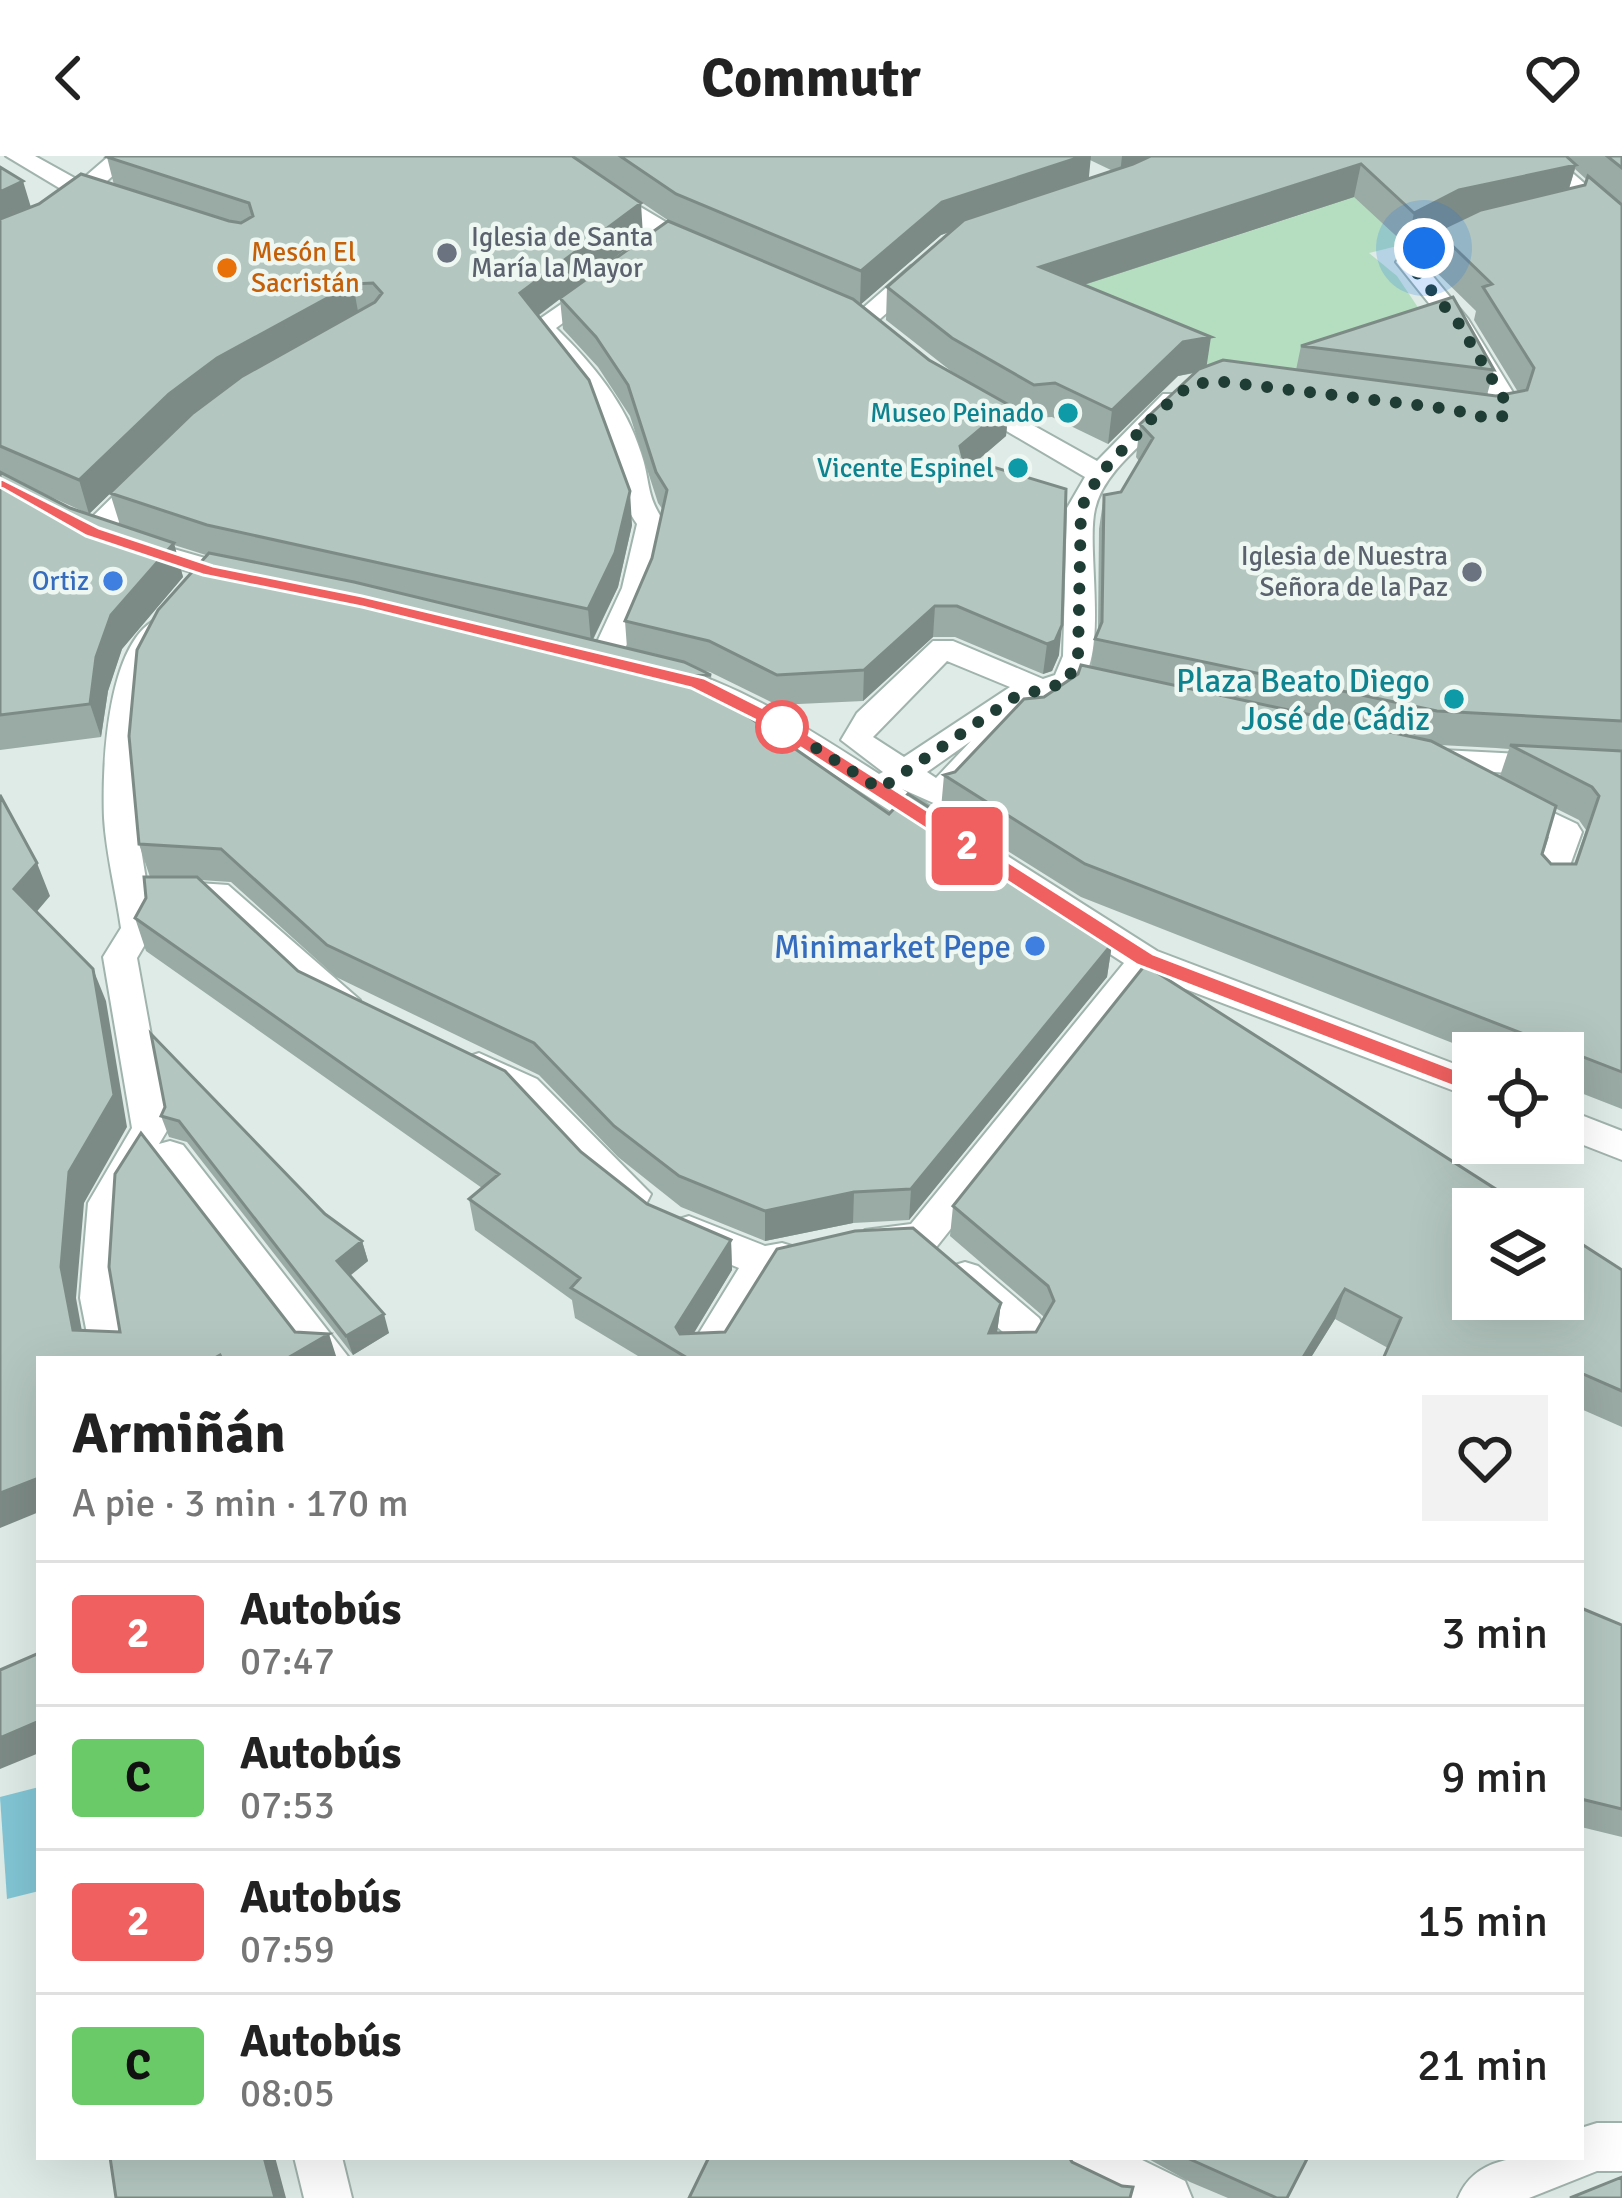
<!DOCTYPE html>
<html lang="es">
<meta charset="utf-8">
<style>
:root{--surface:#fff;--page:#f2f2f2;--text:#222;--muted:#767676;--line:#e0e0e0}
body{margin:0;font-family:Signika,sans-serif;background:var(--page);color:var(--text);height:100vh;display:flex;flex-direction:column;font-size:45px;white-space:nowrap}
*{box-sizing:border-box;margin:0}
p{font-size:39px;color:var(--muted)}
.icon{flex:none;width:66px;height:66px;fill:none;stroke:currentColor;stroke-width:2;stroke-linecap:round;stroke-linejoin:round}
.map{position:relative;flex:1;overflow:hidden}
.panel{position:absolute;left:36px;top:1200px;width:1548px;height:804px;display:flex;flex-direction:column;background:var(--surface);border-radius:0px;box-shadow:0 12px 48px #0002}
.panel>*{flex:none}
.badge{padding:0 24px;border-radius:9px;font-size:42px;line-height:78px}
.controls{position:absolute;left:1452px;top:876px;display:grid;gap:24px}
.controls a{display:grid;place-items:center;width:132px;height:132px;border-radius:0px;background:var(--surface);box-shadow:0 12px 48px #0002;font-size:60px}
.you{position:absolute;width:60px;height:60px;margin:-30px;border:9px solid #fff;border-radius:50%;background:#1a73e8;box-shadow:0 0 0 18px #1a73e833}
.map>.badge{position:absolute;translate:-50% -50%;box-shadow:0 0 0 6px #fff}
.round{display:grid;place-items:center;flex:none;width:126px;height:126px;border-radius:0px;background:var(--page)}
.overview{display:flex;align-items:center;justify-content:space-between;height:204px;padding:0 36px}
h1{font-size:57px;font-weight:800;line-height:90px}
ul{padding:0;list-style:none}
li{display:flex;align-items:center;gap:36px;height:144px;padding:0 36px;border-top:3px solid var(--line)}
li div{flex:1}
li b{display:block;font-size:45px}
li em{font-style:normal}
li .badge{min-width:132px;font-weight:700;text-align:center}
header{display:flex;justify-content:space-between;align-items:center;height:156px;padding:0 36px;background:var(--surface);font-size:54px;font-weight:800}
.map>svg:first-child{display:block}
</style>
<header><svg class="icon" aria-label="back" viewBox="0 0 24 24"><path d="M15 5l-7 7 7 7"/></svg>Commutr<svg class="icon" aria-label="heart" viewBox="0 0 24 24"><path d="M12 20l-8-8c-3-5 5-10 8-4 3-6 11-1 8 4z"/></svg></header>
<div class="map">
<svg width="1622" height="2042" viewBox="0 0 1622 2042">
<rect width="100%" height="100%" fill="#deebe6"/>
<path fill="#b5dec1" d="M1454,0L1570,47L1369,97L1397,120L1435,177L1290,224L1189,213L1079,130L1309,56Z"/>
<path fill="#82c5d4" d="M39,1631V1735L7,1743L0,1641Z"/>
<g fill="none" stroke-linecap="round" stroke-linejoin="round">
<defs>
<path id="minor" d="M6,0H35L80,25L109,0H135L98,33L120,40V50L85,44L47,77L0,95V79L29,67L66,36Z
M1527,0H1553L1622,60V80L1613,78Z
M605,30L713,94L701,101L658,85L597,42V32Z
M1480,67L1489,69V79L1433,98L1422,107L1468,163L1520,248L1513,266C1499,269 1474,271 1464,259L1468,253L1494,248L1448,171L1396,106L1415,88Z
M920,108L932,115L929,120L873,169H855L851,164L855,159L911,110Z
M602,120L614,127L611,132L556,172C592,207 626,248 641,297C651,326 645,339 665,367C658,398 637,502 605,511L590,501L622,432L637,368C615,338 619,303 603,270C585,230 555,205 528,171Z
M968,233L1097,305L1163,238H1181L1185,244C1159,278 1105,309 1095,353C1085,395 1113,513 1071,535L1075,541C1064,557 1039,576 1019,572L949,646L938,649L902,633L1157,795L1473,915V942L1151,820L934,1094L878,1100L865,1096L860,1085L865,1074L911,1068L1124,807L761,571L686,534L657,526L653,519L668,509C746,531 812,575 879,618L883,616L841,584L857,557L933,485H953L1043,523L1055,519L1063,500L1067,352L1085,321L959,247L955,241ZM947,505L1010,531L904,601L873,581ZM971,585L936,622L927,616Z
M150,312L160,314L164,320L160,326L103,382H83L79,376L83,370L140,314Z
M132,381L250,415L254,421L240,430L122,396L118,390Z
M165,460L180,469L150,506L140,560L136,662L154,773L137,802L168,973L159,988L170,985L183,989L350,1203H309L153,1000L124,1048L118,1142L130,1203H92L80,1142L88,1047L132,972L103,801L121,772C116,736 106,698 104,662C102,612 106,475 165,460Z
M1422,593L1622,603V625L1411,610L1407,603L1411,596Z
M1509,636L1577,668L1582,676L1560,737H1538L1533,729L1549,681L1498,655L1493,647L1498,639Z
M168,725L228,729L360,844L355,853C305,868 251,776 212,752C199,743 173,750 157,745L152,737L157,729Z
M479,897L537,923L651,1038L646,1048C605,1062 545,973 516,946C500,932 472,930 462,910L467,901Z
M1563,952L1622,975V1004L1563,981Z
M689,1060L765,1090L782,1087L795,1091L801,1102L795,1113L775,1119L723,1203H683L739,1112L676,1086L671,1075L676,1064Z
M965,1106L978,1110L1039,1162L1045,1173L1028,1203H988L1003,1176L952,1132L946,1121L952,1110Z
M1597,1967H1622V2015H1597L1529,2042H1458C1478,1993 1537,2001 1581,2001V1972Z
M294,2001H342L352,2042H304Z
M1060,2001H1136L1185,2025L1192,2042H1116L1067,2018Z"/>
</defs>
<use href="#minor" stroke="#a1b3ad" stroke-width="4"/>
<use href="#minor" fill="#fff" fill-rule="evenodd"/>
</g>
<path fill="#9aaaa4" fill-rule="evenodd" d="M109,0H1622V953L1563,930V897H1478L1081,741L941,653L944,619L955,616L1044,541L1091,511L1095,483L1098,476L1099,373L1104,339L1121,336L1139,305L1136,301L1140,268L1195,217L1178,220L1108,288L1052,261L1031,262L1009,249L1006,280L976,306L1059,499L1052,515L1043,518L955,481H933L863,545L777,549L710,516L700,514L711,519L712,535L889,658L980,684L979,702L1112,788L1107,821L909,1064L853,1067L765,1085L681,1051L618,1001L539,919L336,821L231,726L200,724L298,815L581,996L647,1048L731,1084L732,1114L694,1177L725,1176L1001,1147L997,1177L1036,1176L1044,1162L1043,1160L950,1080L953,1050L1622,1114V1271L1581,1253V1203H1383L1388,1192L1335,1163L1310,1203H643L575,1162L572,1144L475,1074L469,1043L482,1032L146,795L135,762L146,742L150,721L139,688L206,399L174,389L183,421L122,493L108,535L101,581L0,594V11L31,51L114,29L107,1ZM1090,4L1113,15L1088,23ZM582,6L672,67L577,130L643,80ZM1575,13L1587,24L1585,29L1569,33ZM1354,41L1407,90L1451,67L1458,65L1437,75L1429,109L1476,155L1474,164L1518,236L1496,240L1487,239L1494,214L1301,190L1296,214L1207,210L1084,129ZM951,75L887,131L886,164L951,215L1006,248L929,204L860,149L941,79ZM560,143L563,173L598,211L630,260L658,347L663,354L652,402L625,465L627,492L593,484L618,431L632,369L538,160ZM141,307L110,337L120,369L70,352L31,332L89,358ZM1440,589L1496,592L1509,593L1500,620ZM1555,652L1579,664L1586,674L1574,708H1551L1542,698Z
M165,951L362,1085L368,1105L350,1120L389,1177L353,1199L187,986L169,981L161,960Z
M1581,1452L1622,1469V1681L1581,1671Z
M1145,2001H1308L1287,2042H1228L1190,2026Z"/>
<path fill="#7d8b86" d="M1083,0H1091L1088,30L941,79L860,149L861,115L942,46Z
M1122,0H1164L1120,18Z
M1361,8L1354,41L1037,144L1040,111Z
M1576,9L1566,42L1451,67L1407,90L1414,57L1459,34Z
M23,25L33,58L0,75V36Z
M641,47L643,80L524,170L520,137Z
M353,128L359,161L178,272L89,358L79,324L169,238L217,202Z
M1211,181L1206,214L1178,220L1108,288L1112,254L1183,186Z
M1009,249L1006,280L958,321L960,290Z
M630,335L632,369L618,431L591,487L588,453Z
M174,387L183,421L122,493L108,535L101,581L90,548L96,501L111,459Z
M935,450L933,481L863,545L864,514Z
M1062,469L1059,499L1052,515L1043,518L1047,488Z
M37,707L50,740L28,766L14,733Z
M1112,788L1107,821L909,1064L911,1033Z
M93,813L106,845L127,971L84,1047L76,1142L87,1203L73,1174L61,1111L69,1016Z
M854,1036L853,1067L765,1085V1055Z
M731,1084L732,1114L681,1198L676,1171Z
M362,1085L368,1105L343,1125L337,1105Z
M1345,1133L1335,1163L1310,1203H1302Z
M1001,1147L997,1177H989Z
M384,1158L389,1177L353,1199L346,1180Z
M329,1178L337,1203H286Z
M39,1322V1356L0,1372V1337Z
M39,1565V1597L0,1613V1582Z
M264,2001H275L286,2042H275Z"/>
<path fill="#b3c6bf" stroke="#7d8b86" stroke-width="3" d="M109,0H572L641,47L520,137L589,224L630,335L615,397L588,453L207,369L110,337L193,257L241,221L375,146L382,137L373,127L353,128L217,202L169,238L79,324L0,290V63L39,48L81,18L229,65L241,67L253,60L249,47L107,1Z
M620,0H1083L942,46L861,115L676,38Z
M1151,0H1566L1576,9L1459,34L1414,57L1361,8L1040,111L1211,181L1183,186L1112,254L1055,227L1034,229L952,182L887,131L964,64L1133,8Z
M1607,0H1622V12Z
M0,11L23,25L0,36Z
M1588,20L1622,49V565L1437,555L1095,483L1102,466L1104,339L1121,336L1153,282L1140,268L1199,213L1223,204L1496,240L1527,234L1534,212L1483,131L1492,128L1437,75L1481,54L1585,29Z
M668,65L853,143L929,204L1009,249L960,290L963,302L1066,333L1062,469L1055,485L1047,488L957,450H935L864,514L777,519L709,485L625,465L652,402L667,334L656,316L628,229L596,181L560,142Z
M1453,141L1494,214L1301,190Z
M0,316L70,352L174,387L111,459L96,501L90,548L0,559Z
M209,397L354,426L684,506L711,519L690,520L889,658L908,638L980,684L973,698L1112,788L911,1033L854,1036L765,1055L679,1020L614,970L534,887L327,789L221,693L139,688L129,580L137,494L158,454Z
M1081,509L1431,585L1556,650L1542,698L1551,708H1576L1599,640L1592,631L1510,589L1622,595V916L1085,708L944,619L955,616L1024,543L1044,541L1078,518Z
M0,639L37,707L14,733L93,813L114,939L69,1016L61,1111L73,1174L120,1176L109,1111L115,1018L141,977L295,1176L329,1178L286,1203H222L220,1199L213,1203H39V1322L0,1337Z
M144,721H197L298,815L505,915L581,996L647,1048L731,1084L676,1171L680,1178L725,1176L777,1093L855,1075L913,1072L1001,1147L989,1177L1036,1176L1054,1145L1048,1130L953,1050L1145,809L1527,1053H1473V1143H1563V1076L1622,1114V1235L1581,1217V1203H1383L1401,1162L1345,1133L1302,1203H689L571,1132L580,1122L469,1043L499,1018L135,762L146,742Z
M151,878L325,1058L362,1085L337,1105L384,1158L346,1180L179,965L161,960L165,951Z
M1581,1452L1622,1469V1653L1581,1643Z
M39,1497V1565L0,1582V1514Z
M110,2001H264L275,2042H116Z
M709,2001H1069L1072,2006L1122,2030L1133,2031L1130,2042H689Z
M1185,2001H1308L1287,2042H1277Z
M1622,2021V2042H1570Z"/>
<path fill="#f06060" stroke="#fff" stroke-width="3" d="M0,322L99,372L213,410L362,440L704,522L779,560L1153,798L1481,923L1484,929L1473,938L1465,935L1137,809L765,569L691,532L362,451L203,419L86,380L0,331Z"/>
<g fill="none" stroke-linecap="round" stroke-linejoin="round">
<path stroke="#1f3c35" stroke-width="12" stroke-dasharray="0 21.6" d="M782,571L772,564L880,633L1015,541L1067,526L1078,500L1081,352L1100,318L1158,256L1190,229L1216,225L1450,253L1487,262L1504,260L1507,248L1459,168L1408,106L1424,92"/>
</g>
<g fill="#6b7280" stroke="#eff7f3" stroke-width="4.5">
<circle cx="447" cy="97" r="12"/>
<circle cx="1472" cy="416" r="12"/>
</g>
<circle fill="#e8710a" stroke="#eff7f3" stroke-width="4.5" cx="227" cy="112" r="12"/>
<g fill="#0f9aa8" stroke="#eff7f3" stroke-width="4.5">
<circle cx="1068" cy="257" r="12"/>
<circle cx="1018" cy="312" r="12"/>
<circle cx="1454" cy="543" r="12"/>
</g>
<g fill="#3f7fe0" stroke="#eff7f3" stroke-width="4.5">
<circle cx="113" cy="425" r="12"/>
<circle cx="1035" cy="790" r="12"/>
</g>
<circle fill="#fff" stroke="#f06060" stroke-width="6" cx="782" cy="571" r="24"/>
<g text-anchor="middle" stroke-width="9" stroke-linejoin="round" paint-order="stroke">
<g font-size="27" fill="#5b616d" stroke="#eff7f3" text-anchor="start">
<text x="471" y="90">Iglesia de Santa<tspan x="471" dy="31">María la Mayor</tspan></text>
<text x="1448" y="409" text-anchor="end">Iglesia de Nuestra<tspan x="1448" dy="31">Señora de la Paz</tspan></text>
</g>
<g font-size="27" fill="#c56008" stroke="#eff7f3" text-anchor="start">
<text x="251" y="105">Mesón El<tspan x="251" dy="31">Sacristán</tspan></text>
</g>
<g font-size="27" fill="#0d838f" stroke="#eff7f3" text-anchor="end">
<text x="1044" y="266">Museo Peinado</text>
<text x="994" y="321">Vicente Espinel</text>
</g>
<g font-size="27" fill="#366cbe" stroke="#eff7f3" text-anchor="end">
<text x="89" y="434">Ortiz</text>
</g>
<g font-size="33" fill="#0d838f" stroke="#eff7f3" text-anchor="end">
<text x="1430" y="536">Plaza Beato Diego<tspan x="1430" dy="38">José de Cádiz</tspan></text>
</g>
<g font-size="33" fill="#366cbe" stroke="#eff7f3" text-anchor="end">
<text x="1011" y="802">Minimarket Pepe</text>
</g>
</g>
</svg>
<div class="controls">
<a><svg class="icon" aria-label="locate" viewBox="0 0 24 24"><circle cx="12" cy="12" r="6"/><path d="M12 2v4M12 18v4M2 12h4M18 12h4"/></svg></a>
<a><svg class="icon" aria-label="layers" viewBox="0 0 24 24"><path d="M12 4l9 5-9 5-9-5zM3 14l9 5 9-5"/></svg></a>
</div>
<div class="you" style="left:1424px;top:92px"></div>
<b class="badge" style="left:967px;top:690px;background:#f06060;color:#fff">2</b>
<section class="panel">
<div class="overview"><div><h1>Armiñán</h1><p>A pie · 3 min · 170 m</p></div><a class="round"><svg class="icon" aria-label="heart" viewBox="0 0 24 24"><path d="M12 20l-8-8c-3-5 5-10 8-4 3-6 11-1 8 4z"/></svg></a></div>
<ul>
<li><span class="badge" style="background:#f06060;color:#fff">2</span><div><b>Autobús</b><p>07:47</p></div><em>3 min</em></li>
<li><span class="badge" style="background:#6aca68;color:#111">C</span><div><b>Autobús</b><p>07:53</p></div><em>9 min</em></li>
<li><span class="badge" style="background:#f06060;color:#fff">2</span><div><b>Autobús</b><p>07:59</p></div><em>15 min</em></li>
<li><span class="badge" style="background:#6aca68;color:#111">C</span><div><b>Autobús</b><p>08:05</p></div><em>21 min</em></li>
</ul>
</section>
</div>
